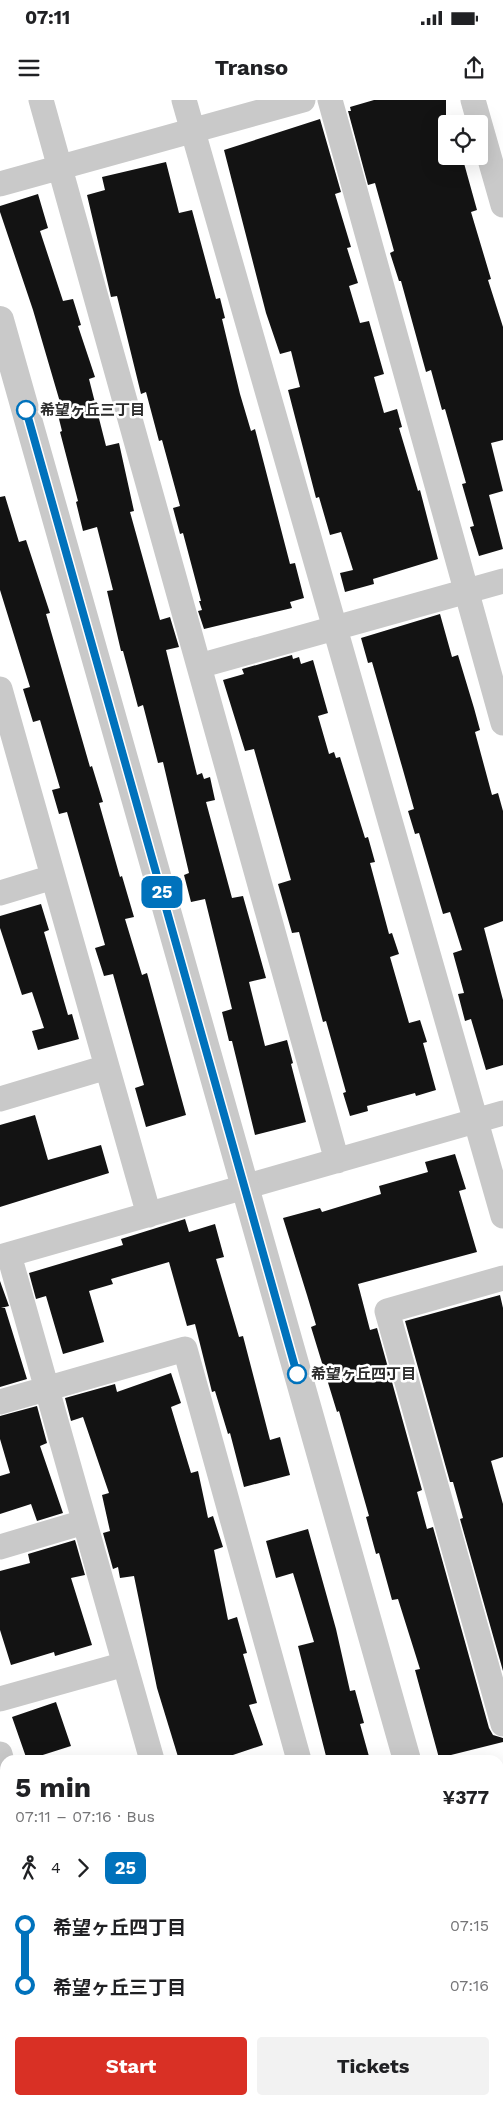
<!DOCTYPE html>
<meta charset="utf-8">
<style>
:root{--surface:#fff;--page:#f2f2f2;--text:#202124;--muted:#757577;--accent:#d93025}
body{margin:0;font-family:"Work Sans","Noto Sans JP",sans-serif;background:var(--page);color:var(--text);height:100vh;display:flex;flex-direction:column;font-size:19px;white-space:nowrap}
*{box-sizing:border-box;margin:0}
p{font-size:16px;color:var(--muted)}
.icon{flex:none;width:28px;height:28px;fill:none;stroke:currentColor;stroke-width:2;stroke-linecap:round;stroke-linejoin:round}
.map{position:relative;flex:1;overflow:hidden}
.sheet{position:absolute;left:0px;top:1655px;width:504px;height:350px;display:flex;flex-direction:column;background:var(--surface);border-radius:15px 15px 0 0;box-shadow:0 5px 20px #0002}
.sheet>*{flex:none}
.badge{padding:0 10px;border-radius:8px;font-size:18px;line-height:32px}
.controls{position:absolute;left:438px;top:15px;display:grid;gap:10px}
.controls a{display:grid;place-items:center;width:50px;height:50px;border-radius:5px;background:var(--surface);box-shadow:0 5px 20px #0002;font-size:25px}
.map>.badge{position:absolute;translate:-50% -50%;box-shadow:0 0 0 2px #fff}
.legs{display:flex;align-items:center;gap:8px;height:55px;padding:0 15px;font-size:16px}
.legs p{margin-inline-start:auto}
.overview{display:flex;align-items:center;justify-content:space-between;height:85px;padding:0 15px}
h1{font-size:28px;font-weight:700;line-height:38px}
.cta{display:flex;gap:10px;margin-top:auto;padding:10px 15px}
.cta a{flex:1;height:58px;border-radius:5px;background:var(--accent);color:#fff;font-size:20px;font-weight:700;line-height:58px;text-align:center}
.cta a+a{background:var(--page);color:var(--text)}
ul{padding:0 15px;list-style:none}
li{display:flex;align-items:center;gap:18px;height:60px;font-size:19px}
li i{display:grid;place-items:center;width:8px;height:100%;margin:0 6px;background:currentColor}
li i::after{content:'';width:12px;height:12px;margin:-6px;border:4px solid;border-radius:50%;background:var(--surface)}
li p{margin-inline-start:auto}
li:first-child i{background:linear-gradient(#0000 50%,currentColor 0)}
li:last-child i{background:linear-gradient(currentColor 50%,#0000 0)}
.status{display:flex;justify-content:space-between;align-items:center;height:35px;padding:0 25px;background:var(--surface);direction:ltr}
.status svg{height:14px;fill:currentColor}
header{display:flex;justify-content:space-between;align-items:center;height:65px;padding:0 15px;background:var(--surface);font-size:22px;font-weight:700}
.map>svg:first-child{display:block}
</style>
<div class="status"><b>07:11</b><svg viewBox="0 0 49 12"><path d="M0 12V9h3v3zM5 12V6h3v6zM10 12V3h3v9zM15 12V0h3v12zM26 1h20v11H26zM47 4h2v5h-2z"/></svg></div>
<header><svg class="icon" aria-label="menu" viewBox="0 0 24 24"><path d="M4 6h16M4 12h16M4 18h16"/></svg>Transo<svg class="icon" aria-label="share" viewBox="0 0 24 24"><path d="M12 15V3M7 8l5-5 5 5M5 13v7h14v-7"/></svg></header>
<div class="map">
<svg width="503" height="2005" viewBox="0 0 503 2005">
<rect width="100%" height="100%" fill="#fff"/>
<path fill="#e1e9da" d="M264,2000H451L450,2005H265Z"/>
<path fill="#131313" d="M374,0H446V56H462L477,110L471,112L491,179L488,180L503,227V340L491,343L503,391L489,395L503,449L479,456L470,427L474,426L462,384L466,383L445,309L442,310L431,270L426,272L401,181H399L390,153L394,151L375,83L368,85L348,11H351L350,7Z
M320,19L341,92L335,94L351,147L347,148L358,183L349,186L360,223L369,221L384,274L374,277L384,313L397,309L402,327L399,328L418,391L420,390L438,459L373,479L374,484L345,492L340,473L353,470L341,432L330,435L319,397L316,398L288,290L300,287L291,251L280,254L266,213L224,50Z
M166,62L179,113L192,110L216,199L220,198L225,218L222,219L240,294L251,331L255,329L290,464L295,463L304,498L290,502L292,508L204,529L198,511L202,510L199,501H201L183,433L180,434L173,408L180,406L162,340L159,341L146,292L141,294L117,196L111,197L87,95L105,90L102,77Z
M38,94L48,128L40,131L63,201L73,199L81,225L78,226L95,277L89,279L106,346L119,343L134,411L130,412L160,520L170,517L179,547L166,550L197,675L202,673L204,679L210,677L215,700L206,702L232,798L243,796L266,878L249,882L265,946L287,940L293,963L291,964L306,1022L255,1035L232,941H229L222,912L232,909L205,799L191,802L184,775L189,773L163,662L158,663L143,605L138,607L123,551H121L107,491L113,490L97,427L83,431L76,402L78,401L60,332L62,331L57,311L62,309L33,210L0,112V106Z
M5,396L19,442L26,440L50,513L46,514L90,667L92,666L103,702L99,703L120,777L122,776L134,817L125,819L142,875L147,873L186,1015L146,1027L135,988L144,985L113,874L104,876L95,848L105,845L67,712L59,714L52,690L60,688L40,620L33,622L23,589L30,587L0,490V397Z
M440,514L452,557L458,555L474,608L480,630L475,632L492,695L498,693L503,711V821L484,828L503,900V965L486,970L471,919L465,921L458,894L464,893L453,853L462,850L450,812L443,814L419,733L415,734L408,711L414,709L403,670L372,562L368,563L361,538Z
M292,555L293,559L299,557L301,564L313,560L328,613L318,616L329,654L334,652L336,658L340,657L365,738L368,737L375,762L370,763L389,834L392,833L399,854L390,857L409,923L420,920L427,942L423,943L436,990L416,996L415,993L367,1006L368,1011L350,1016L343,993L346,992L326,921L323,922L299,832L292,833L278,784L291,780L254,649L245,651L223,580L244,574L242,569Z
M41,804L49,830L44,832L68,915L72,914L79,939L38,950L32,931L44,928L32,892L22,895L0,828V816Z
M35,1015L48,1060L101,1045L109,1073L0,1107V1025Z
M455,1054L466,1089L459,1091L477,1152L358,1184L370,1230L377,1228L422,1390L417,1392L427,1429L433,1427L489,1628L493,1635L503,1638V1642L439,1658L415,1570L420,1569L398,1499L392,1500L379,1453L376,1454L366,1417L369,1416L339,1311L337,1312L311,1227L316,1225L307,1195L283,1118L320,1108L322,1112L381,1094L379,1086L428,1072L425,1062Z
M185,1119L189,1132L215,1124L224,1157L216,1159L239,1237L243,1236L270,1340L280,1337L290,1375L244,1387L230,1333L228,1334L215,1291L212,1292L195,1224L187,1226L169,1162L111,1179L113,1184L89,1191L104,1242L63,1254L46,1196L36,1199L29,1173L123,1145L121,1139Z
M0,1181L9,1206L1,1208H5L27,1279L0,1287Z
M500,1195L503,1208V1357L491,1361L503,1404V1571L460,1419L463,1418L453,1382H450L405,1221Z
M171,1273L181,1303L171,1307L191,1373L198,1371L208,1418L213,1416L223,1447L214,1450L228,1520L237,1517L247,1553L243,1554L257,1603L249,1605L263,1645L218,1660H179L157,1588L134,1476L120,1478L118,1467L113,1469L103,1433L110,1431L102,1395L109,1393L83,1317L71,1321L65,1298L115,1284L117,1292Z
M37,1306L47,1343L40,1346L63,1413L37,1421L31,1404L0,1414V1376L10,1373L0,1339V1316Z
M308,1429L336,1529L350,1591L355,1590L364,1623L360,1624L370,1660H327L298,1546L314,1542L293,1473L276,1478L266,1441Z
M75,1440L85,1475L71,1478L92,1545L55,1556L54,1552L11,1565L0,1530V1471L30,1463L28,1454Z
M56,1602L71,1646L27,1660L12,1617Z"/>
<g fill="none" stroke-linecap="round" stroke-linejoin="round">
<path stroke="#c9c9c9" stroke-width="25" d="M41,0L337,1061
M184,0L503,1116
M330,0L503,623
M473,0L503,105
M0,84L303,0
M199,566L503,481
M0,589L149,1115
M0,793L53,777
M0,999L107,967
M9,1155L152,1660
M0,1157L503,1013
M503,1178L387,1211L503,1624
M0,1302L185,1249L299,1660
M0,1447L84,1422
M0,1599L125,1564
M0,1654L5,1672
M499,1718L503,1717
M99,2000L100,2005
M248,2000L249,2005"/>
<path stroke="#c9c9c9" stroke-width="28" d="M0,220L407,1660
M476,2005V2000"/>
</g>
<g fill="none" stroke-linecap="round" stroke-linejoin="round">
<defs>
<path id="line-1" d="M26,310L297,1274"/>
</defs>
<use href="#line-1" stroke="#fff" stroke-width="11"/>
<use href="#line-1" stroke="#0072bc" stroke-width="8"/>
</g>
<g fill="#fff" stroke="#0072bc" stroke-width="2.5">
<circle cx="26" cy="310" r="9"/>
<circle cx="297" cy="1274" r="9"/>
</g>
<g text-anchor="middle" stroke-width="5" stroke-linejoin="round" paint-order="stroke">
<g font-size="15" font-weight="bold" fill="#2c2c2c" stroke="#fff" text-anchor="start">
<text x="40" y="315">希望ヶ丘三丁目</text>
<text x="311" y="1279">希望ヶ丘四丁目</text>
</g>
</g>
</svg>
<div class="controls">
<a><svg class="icon" aria-label="locate" viewBox="0 0 24 24"><circle cx="12" cy="12" r="6"/><path d="M12 2v4M12 18v4M2 12h4M18 12h4"/></svg></a>
</div>
<b class="badge" style="left:162px;top:792px;background:#0072bc;color:#fff">25</b>
<section class="sheet">
<div class="overview"><div><h1>5 min</h1><p>07:11 – 07:16 · Bus</p></div><b>¥377</b></div>
<div class="legs"><svg class="icon" aria-label="walk" viewBox="0 0 24 24"><circle cx="13" cy="4" r="2"/><path d="M13 8l-2 6 4 7M11 14l-3 7M7 12l3-4h3l4 4"/></svg>4<svg class="icon" aria-label="forward" viewBox="0 0 24 24"><path d="M9 5l7 7-7 7"/></svg><b class="badge" style="background:#0072bc;color:#fff">25</b></div>
<ul>
<li><i style="color:#0072bc"></i><b>希望ヶ丘四丁目</b><p>07:15</p></li>
<li><i style="color:#0072bc"></i><b>希望ヶ丘三丁目</b><p>07:16</p></li>
</ul>
<div class="cta"><a>Start</a><a>Tickets</a></div>
</section>
</div>
